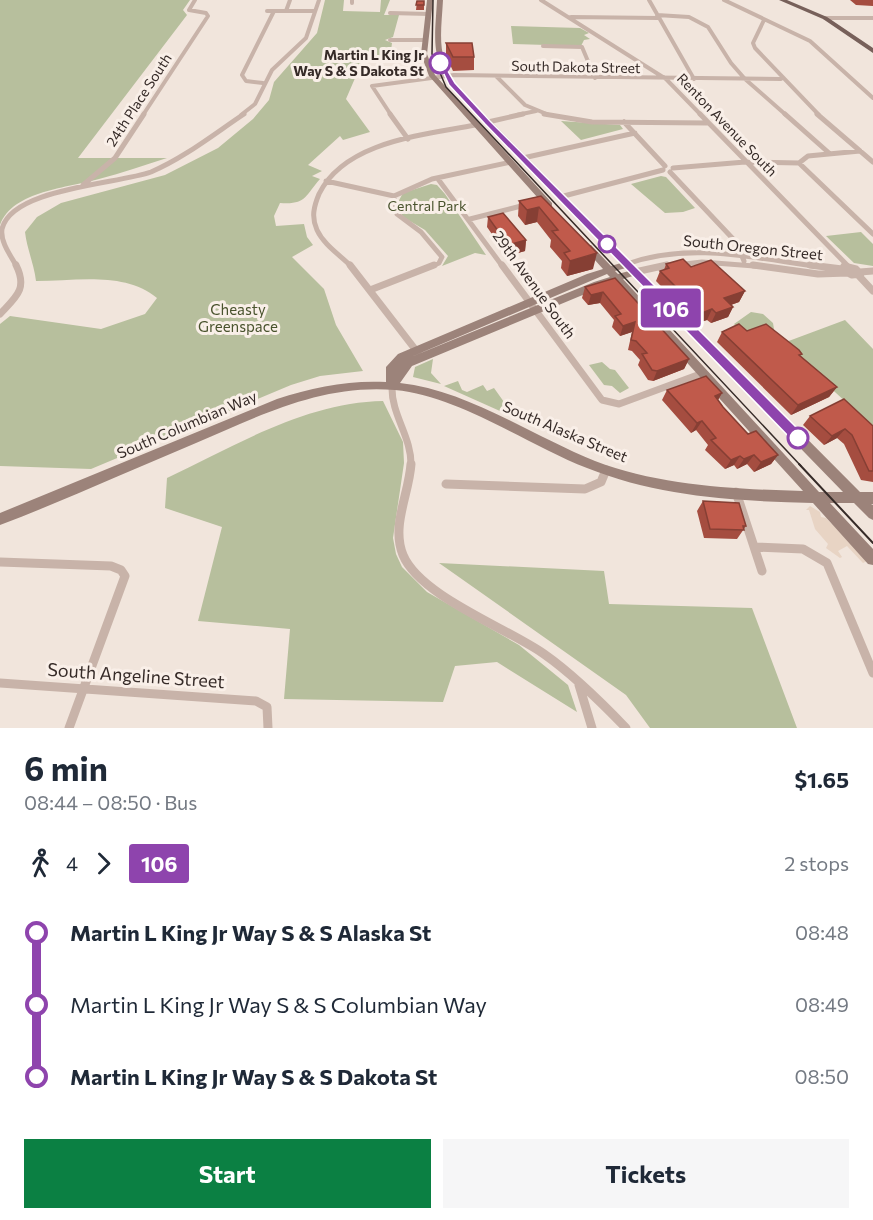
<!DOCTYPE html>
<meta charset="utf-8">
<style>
:root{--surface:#fff;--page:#f6f6f7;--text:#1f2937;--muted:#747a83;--accent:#0b8043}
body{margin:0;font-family:Commissioner,sans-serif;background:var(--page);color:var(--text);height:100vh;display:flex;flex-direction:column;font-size:22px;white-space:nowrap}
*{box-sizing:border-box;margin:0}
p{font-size:20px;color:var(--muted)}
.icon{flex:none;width:33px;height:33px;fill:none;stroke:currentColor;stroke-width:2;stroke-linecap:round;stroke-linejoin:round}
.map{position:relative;height:728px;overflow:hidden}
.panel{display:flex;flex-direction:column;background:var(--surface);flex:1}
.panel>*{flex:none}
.badge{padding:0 12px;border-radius:4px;font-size:21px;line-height:39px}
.map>.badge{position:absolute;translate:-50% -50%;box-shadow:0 0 0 3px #fff}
.legs{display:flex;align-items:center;gap:9px;height:66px;padding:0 24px;font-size:20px}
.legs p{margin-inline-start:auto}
.headline{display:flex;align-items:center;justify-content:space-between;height:102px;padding:0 24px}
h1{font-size:33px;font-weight:700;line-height:45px}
.primary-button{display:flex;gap:12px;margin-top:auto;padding:12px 24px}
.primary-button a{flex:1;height:69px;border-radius:0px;background:var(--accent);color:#fff;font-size:24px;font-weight:700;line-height:69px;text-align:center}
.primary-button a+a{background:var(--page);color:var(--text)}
ul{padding:0 24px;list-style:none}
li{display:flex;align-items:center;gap:21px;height:72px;font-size:22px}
li i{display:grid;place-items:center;width:9px;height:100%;margin:0 8px;background:currentColor}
li i::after{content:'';width:15px;height:15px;margin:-8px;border:4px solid;border-radius:50%;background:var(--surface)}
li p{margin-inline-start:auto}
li:first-child i{background:linear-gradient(#0000 50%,currentColor 0)}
li:last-child i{background:linear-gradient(currentColor 50%,#0000 0)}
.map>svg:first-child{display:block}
</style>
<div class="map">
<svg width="873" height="728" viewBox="0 0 873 728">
<rect width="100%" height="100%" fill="#f1e5dc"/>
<path fill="#b7bf9d" d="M0,0H190L183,10L187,15L78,158H167C144,165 122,173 99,179C69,188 13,190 0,225Z
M325,0H344L343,11L380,12L381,0H390L384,15H399L393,37L385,40L392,43L390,58L368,59L373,49L359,69L346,99L370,132L343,140L340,136L308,165L322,171L312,176L320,179C305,196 306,205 280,203L274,216L276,226L304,224L307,237L313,245L292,257L324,289L336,325L363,371L320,376L291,385L91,469L0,466V324L10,316L101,329L145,314L157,298C125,271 75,281 36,281C34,264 27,249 25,232L37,217L61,203L165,175L218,148L253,119L269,100L274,82L317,33Z
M511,26L580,28L589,33L584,35L590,39L584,40L581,46L513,44Z
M561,121L620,125L623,129L581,140Z
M661,176L666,177L695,208L683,212L665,213L631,184Z
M431,184L437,185L445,194L486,255L475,253L442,266L448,256L425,230L403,217L397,204L403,193Z
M861,232L873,244V266L854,263L826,236Z
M751,312L763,314L773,323L774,329C764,334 741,334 734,324Z
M845,320L873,349V427L786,347V342Z
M433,359L431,373L441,384L413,377L415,367Z
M602,362L610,369L615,370L629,388L620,393L612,386L604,385L589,365Z
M458,381L462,390L467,392L483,385L487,391L494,388L504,402L511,401L517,411L524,409L531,420V425L444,386Z
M383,401L403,442L404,463L393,538L396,554L402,567L427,592L519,645L568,685L577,712L497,662L455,666L443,702L284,699L290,629L198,621L222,527L165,508L167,478C234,446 307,402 383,401Z
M439,563L604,571L609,604L752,608L797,728H650L626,695Z"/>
<path fill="#e8d4c4" d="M810,506L820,512L821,517L826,518L867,561L863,563L847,546L838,551L842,557L840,558L826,548L828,544L815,529L809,510H806Z"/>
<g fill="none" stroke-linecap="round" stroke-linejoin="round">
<path stroke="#c8b3a9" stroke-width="4" d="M352,0V3
M541,0L666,79L701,115
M649,0L694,79
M724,0L810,41L873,98
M267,11H315
M286,11L290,0
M390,13L429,14
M657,15L689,17L708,27L731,63L745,79L786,115
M571,17L658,18
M825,18H873
M764,20L753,43L755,48L819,115
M390,40H425
M543,46L582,47L595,78
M496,76L525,105L549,115
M263,83L246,81L242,75L274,11
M143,115L208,16L206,13L189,10L195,0
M241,115L255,104L272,70L306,38L319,0
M391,115L372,86L454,75L781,79
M517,115L536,111"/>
<path stroke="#c8b3a9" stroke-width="5" d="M390,114L408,139
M544,114L592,122L708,123
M700,114L848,266
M785,114L829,153
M817,114L873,162
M488,122L523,114
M624,122L665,166
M523,158L635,133
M799,163L873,234
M673,168L745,162L799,163L808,156L860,151
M670,172L736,242L744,261
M438,179L503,267
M326,181L394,196L432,179L511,162
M83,185L115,158L144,114
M394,196L397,214L421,232L442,257L439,263L430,267
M560,197L663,170
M470,219L525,205
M627,264C690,241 758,259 822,267
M17,267C11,256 0,242 2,229C11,188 118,184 151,172C184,158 214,134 244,114
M352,267C340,255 324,245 317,230C311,217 314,206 319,194C345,141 424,135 475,125
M659,267L702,262L766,267
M844,267H847"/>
<path stroke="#c8b3a9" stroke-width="7" d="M350,265L418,353
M502,265L602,400L619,404L703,373
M753,265L818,274L848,273
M810,265L842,269
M844,266L856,269L861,274L852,275L844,271Z
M635,272L667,265
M860,272L873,271
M859,276L873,291
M370,290L434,265
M0,314C16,297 28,289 16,265
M392,386C391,415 412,437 411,466"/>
<path stroke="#c8b3a9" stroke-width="9" d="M411,464C409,494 391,526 403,555C420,596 507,628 544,654C574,675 601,702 626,728
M446,484L585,489L601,482L606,470
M736,492L762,571
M755,547L803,549L827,563L873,673
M0,562L111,566L121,570L125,576L69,728
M0,683L256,701L267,707L268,728
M579,685L592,728"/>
<path fill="#9c837a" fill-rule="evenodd" d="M427,0H433L427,54L435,75L552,203V207H546L429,76L421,54Z
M437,0H443C441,36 436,56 458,88L860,492H873V504H871L873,505V520L869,518L854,503H830L873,549V565L868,564L813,503C736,501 659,497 587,468C526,444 459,396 395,390C322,384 261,415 196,443C131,470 66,500 0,525V513L277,399C313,387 349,380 386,382V367L398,354L587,274L603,269L585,249V245H591L611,266L621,263L454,90C430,57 435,39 437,0ZM626,268L629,271L618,274L615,271ZM607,274L610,277L594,282L411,357ZM633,276L843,492H819L623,279ZM614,282L803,491C733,489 661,486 595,461C532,436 467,390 400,383L412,366Z"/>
<path fill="#77605a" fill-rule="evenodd" d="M779,0H787L827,17L873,48V53L823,19Z"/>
<path stroke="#362b28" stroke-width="1.5" d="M433,0L432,54L446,87L801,466"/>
<path stroke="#362b28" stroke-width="2" d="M799,464L873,543"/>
</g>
<path fill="#a54d40" d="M850,0H873V6L856,5Z
M417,1H424V10H416Z
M446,43L474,57V70L453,71L446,56Z
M541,196L593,269L567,276L561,268L562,261L550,247L551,240L537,222L525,225L518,216L519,201Z
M488,217L526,240L525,251L507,256L487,227Z
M666,264L691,267L745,291L739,302L731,305L733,307L728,317L711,323L707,320L697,323L656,281L660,271L664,270Z
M615,278L689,359L684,369L653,381L648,380L638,365L640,360L632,351L628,350L632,332L620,336L612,327L614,320L600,303L588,305L582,298L585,287Z
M747,331L800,356L837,387L829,397L791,415L717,342L722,332Z
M667,390L722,393L718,400L723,407L748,434L778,455L771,464L754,472L747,464L737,469L734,465L725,469L705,450L708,445L696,430L691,433L662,400Z
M810,416L873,426V482L861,480L844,444L837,438L824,445L803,425Z
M703,501L746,526L737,539L704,538L697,511Z"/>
<path fill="#863f34" d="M539,207L537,222L525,225L527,210Z
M526,240L525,251L507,256L508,245Z
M597,253L593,269L567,276L570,261Z
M745,291L739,302L719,309L724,298Z
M603,292L600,303L588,305L591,295Z
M733,307L728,317L711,323L716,313Z
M712,309L707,320L697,323L702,313Z
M635,322L632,332L620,336L623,326Z
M689,359L684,369L653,381L657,371Z
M837,387L829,397L791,415L798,405Z
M722,393L716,403L715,396Z
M702,421L696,430L691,433L697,423Z
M845,429L837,438L824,445L832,436Z
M754,455L747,464L737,469L744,459Z
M778,455L771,464L754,472L761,462Z
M740,456L734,465L725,469L731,460Z"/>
<path fill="#c05a4b" stroke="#863f34" stroke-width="1.5" d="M417,1H424V5H416Z
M446,43H472L474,57H453Z
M541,196L597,253L570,261L564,253L570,251L552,231L558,230L539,207L527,210L519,201Z
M503,213L526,240L508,245L488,217Z
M683,259L691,267L711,260L745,291L724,298L733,307L716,313L712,309L702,313L660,271L669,268L666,264Z
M615,278L689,359L657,371L652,370L642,354L647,353L636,341L631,340L635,322L623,326L615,316L621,314L603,292L591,295L585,287Z
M739,324L747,331L766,324L799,350L802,354L799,355L837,387L798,405L722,332Z
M706,376L722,393L715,396L723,407L748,434L756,431L778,455L761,462L754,455L744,459L740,456L731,460L711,440L716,438L702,421L697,423L667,390Z
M844,399L873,426V471H869L852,435L845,429L832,436L810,416Z
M703,501L739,503L746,526H743L744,530L710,529Z"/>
<path fill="#8e44ad" stroke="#fff" stroke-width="1.5" d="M438,61H442L455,83L490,121L803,434V441H793L485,124L449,85Z"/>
<g fill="#fff" stroke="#8e44ad" stroke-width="3">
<circle cx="440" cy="63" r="10"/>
<circle cx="607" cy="244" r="8"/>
<circle cx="798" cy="438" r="10"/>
</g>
<g text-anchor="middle" stroke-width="6" stroke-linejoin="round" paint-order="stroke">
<g font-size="14" font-weight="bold" fill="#362b28" stroke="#f9efe8" text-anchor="end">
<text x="424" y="60">Martin L King Jr<tspan x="424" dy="16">Way S &amp; S Dakota St</tspan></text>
</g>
<g font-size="14" fill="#362b28" stroke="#f9efe8">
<text transform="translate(576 67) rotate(1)" y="5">South Dakota Street</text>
<text transform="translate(139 100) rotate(-57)" y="5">24th Place South</text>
<text transform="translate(727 125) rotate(46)" y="5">Renton Avenue South</text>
</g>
<g font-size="14" fill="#49532d" stroke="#f9efe8">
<text x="427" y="211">Central Park</text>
</g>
<g font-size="15" fill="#362b28" stroke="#f9efe8">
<text transform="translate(753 248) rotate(6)" y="5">South Oregon Street</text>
<text transform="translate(534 285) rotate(54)" y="5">29th Avenue South</text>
<text transform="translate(187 425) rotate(-23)" y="5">South Columbian Way</text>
<text transform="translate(565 432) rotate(23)" y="5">South Alaska Street</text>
</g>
<g font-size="15" fill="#49532d" stroke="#f9efe8">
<text x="238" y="315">Cheasty<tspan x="238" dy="17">Greenspace</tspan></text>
</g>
<g font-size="18" fill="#362b28" stroke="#f9efe8">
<text transform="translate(136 676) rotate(4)" y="6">South Angeline Street</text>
</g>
</g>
</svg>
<b class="badge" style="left:671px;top:308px;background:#8e44ad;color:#fff">106</b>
</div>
<section class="panel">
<div class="headline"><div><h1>6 min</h1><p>08:44 – 08:50 · Bus</p></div><b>$1.65</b></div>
<div class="legs"><svg class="icon" aria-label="walk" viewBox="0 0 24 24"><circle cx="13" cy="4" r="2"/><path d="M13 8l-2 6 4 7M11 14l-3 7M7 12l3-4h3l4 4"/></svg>4<svg class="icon" aria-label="forward" viewBox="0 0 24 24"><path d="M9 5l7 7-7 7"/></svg><b class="badge" style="background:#8e44ad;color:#fff">106</b><p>2 stops</p></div>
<ul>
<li><i style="color:#8e44ad"></i><b>Martin L King Jr Way S &amp; S Alaska St</b><p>08:48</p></li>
<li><i style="color:#8e44ad"></i><span>Martin L King Jr Way S &amp; S Columbian Way</span><p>08:49</p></li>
<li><i style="color:#8e44ad"></i><b>Martin L King Jr Way S &amp; S Dakota St</b><p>08:50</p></li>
</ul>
<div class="primary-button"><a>Start</a><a>Tickets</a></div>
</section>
